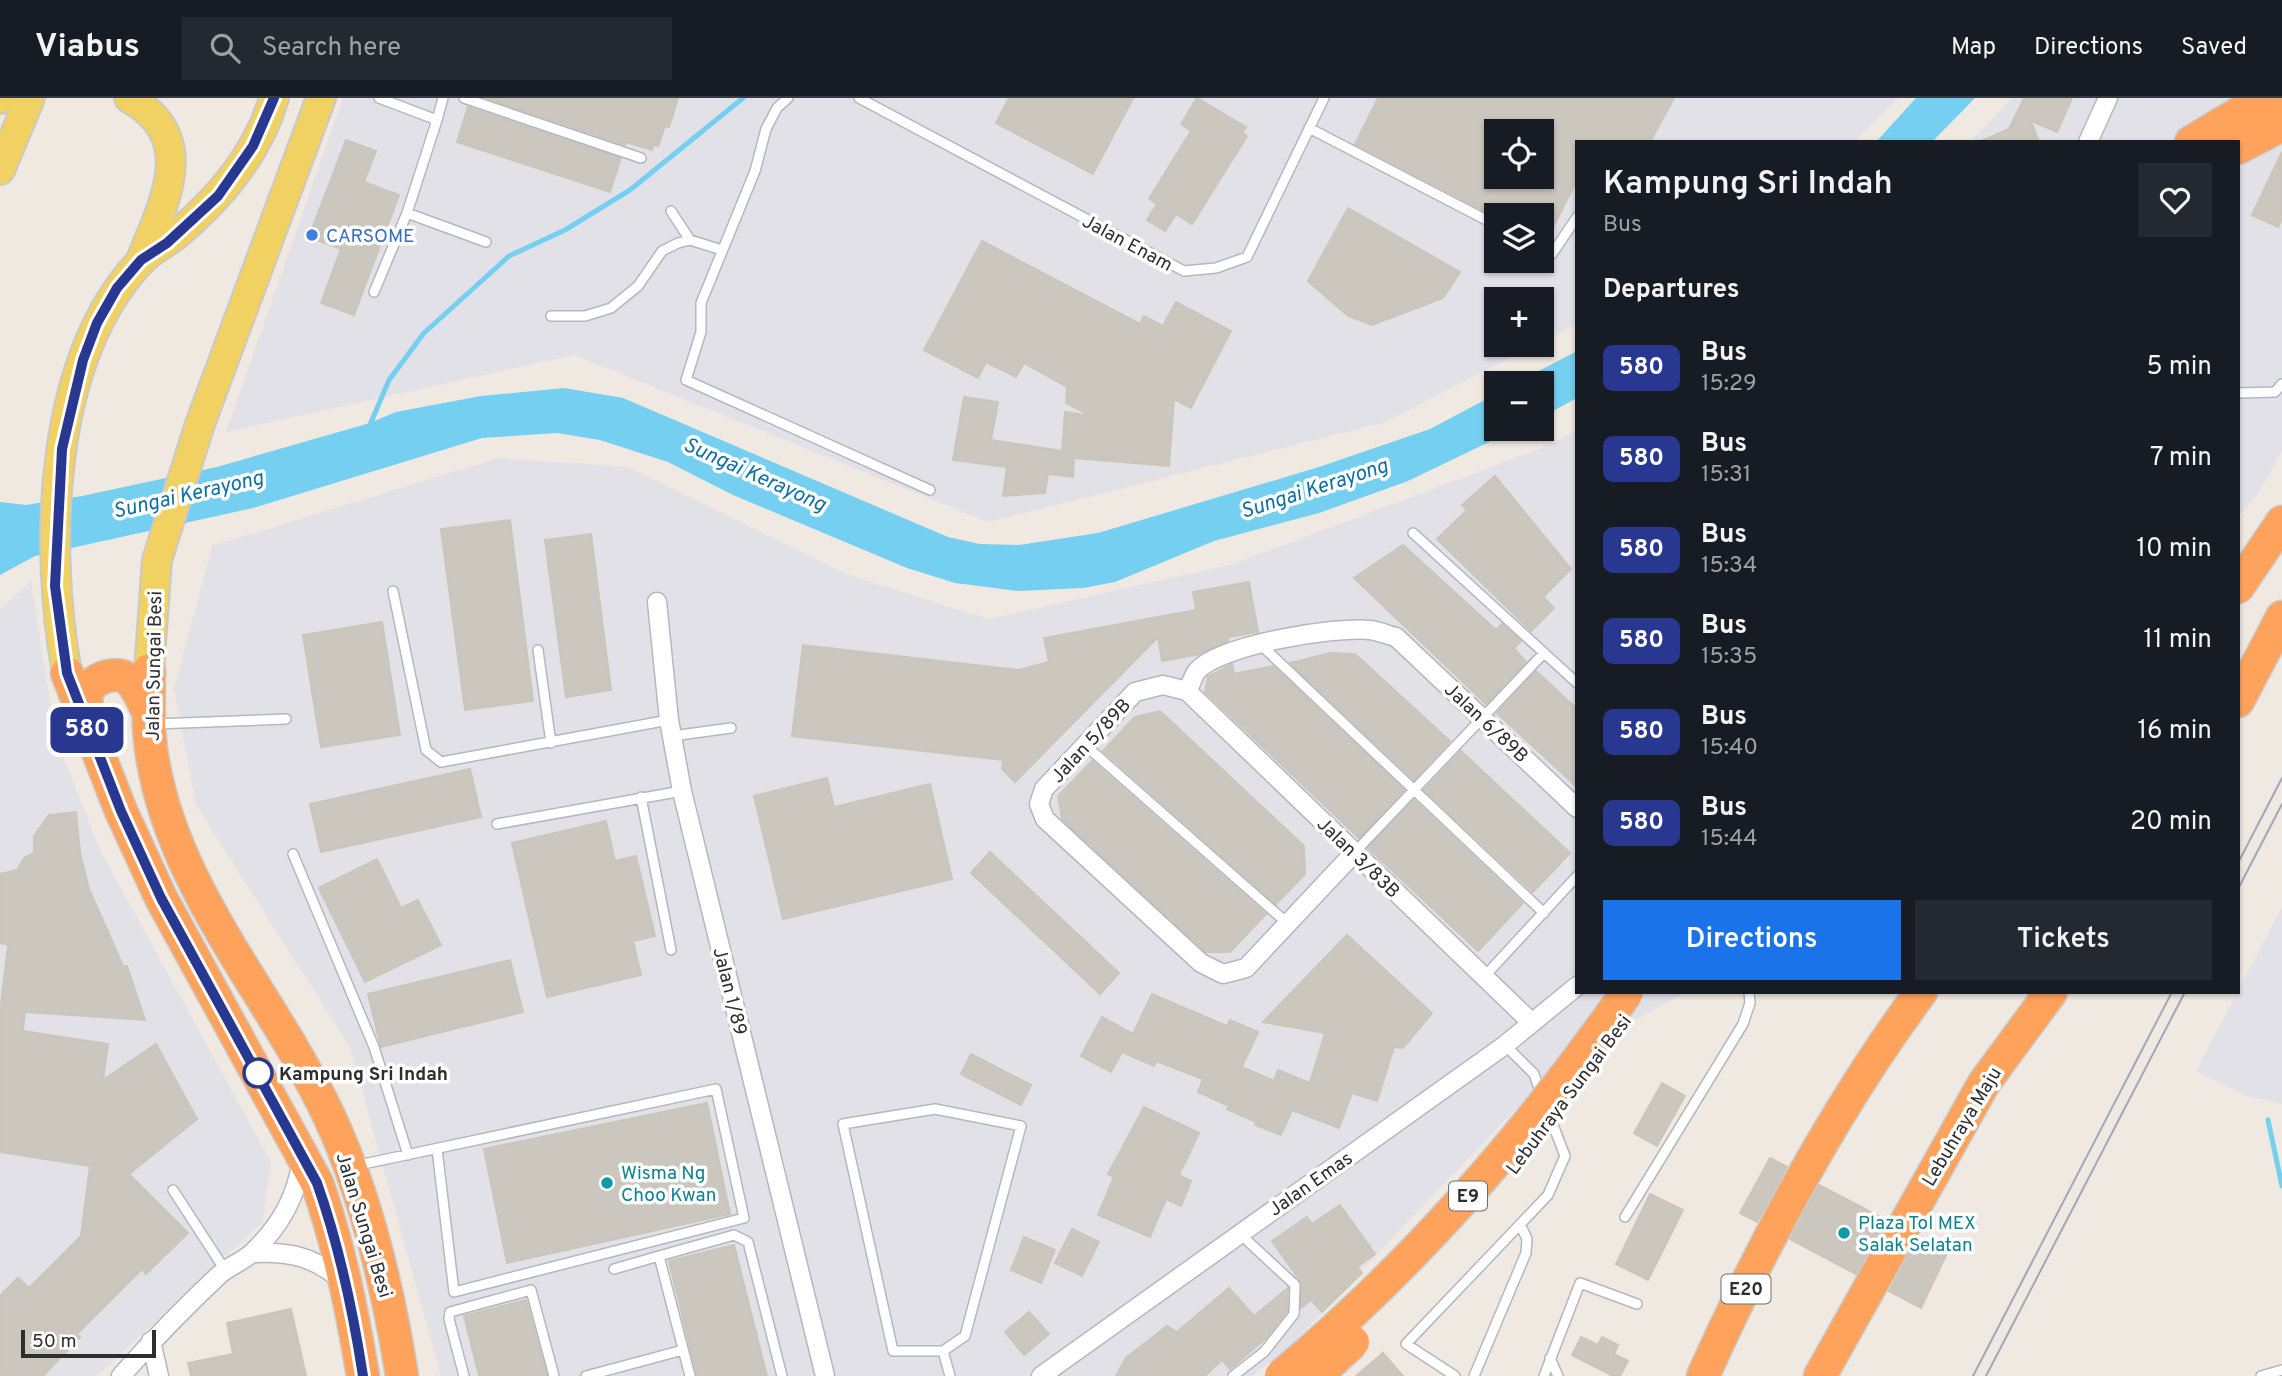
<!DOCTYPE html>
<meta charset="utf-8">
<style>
:root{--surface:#171b24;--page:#242831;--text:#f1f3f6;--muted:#9ea1a6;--line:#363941;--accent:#1a73e8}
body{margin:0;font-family:Overpass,sans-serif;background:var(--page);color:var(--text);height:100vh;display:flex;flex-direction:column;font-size:26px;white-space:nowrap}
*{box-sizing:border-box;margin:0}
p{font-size:23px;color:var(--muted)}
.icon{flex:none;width:38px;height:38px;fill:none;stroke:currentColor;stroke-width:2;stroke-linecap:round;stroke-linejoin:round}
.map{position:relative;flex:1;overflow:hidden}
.side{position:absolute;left:1575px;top:42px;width:665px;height:854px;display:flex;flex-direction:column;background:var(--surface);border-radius:0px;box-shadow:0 2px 5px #0004}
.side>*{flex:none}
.badge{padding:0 14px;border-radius:10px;font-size:24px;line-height:46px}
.tools{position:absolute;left:1484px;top:21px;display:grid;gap:14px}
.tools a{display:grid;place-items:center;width:70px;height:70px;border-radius:0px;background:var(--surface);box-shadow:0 2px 5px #0004;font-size:35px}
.scale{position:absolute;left:21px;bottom:18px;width:135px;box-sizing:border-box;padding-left:7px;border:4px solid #2e2e2e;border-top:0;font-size:19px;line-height:24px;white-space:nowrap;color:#2e2e2e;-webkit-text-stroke:5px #fff;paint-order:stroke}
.map>.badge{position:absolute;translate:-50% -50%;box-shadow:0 0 0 4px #fff}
h2{padding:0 28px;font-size:26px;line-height:63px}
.round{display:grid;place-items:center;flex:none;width:74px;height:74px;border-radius:0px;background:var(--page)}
.summary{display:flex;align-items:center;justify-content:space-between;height:119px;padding:0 28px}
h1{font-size:33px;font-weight:600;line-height:52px}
.action{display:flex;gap:14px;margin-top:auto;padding:14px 28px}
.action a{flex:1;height:80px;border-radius:0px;background:var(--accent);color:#fff;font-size:28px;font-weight:600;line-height:80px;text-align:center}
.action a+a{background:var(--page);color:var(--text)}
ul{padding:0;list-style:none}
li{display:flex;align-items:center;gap:21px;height:91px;padding:0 28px}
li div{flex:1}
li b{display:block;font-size:26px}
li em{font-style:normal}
li .badge{min-width:77px;font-weight:700;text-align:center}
header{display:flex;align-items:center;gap:42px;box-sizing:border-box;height:98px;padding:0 35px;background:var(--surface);border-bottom:2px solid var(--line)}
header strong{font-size:33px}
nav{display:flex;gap:38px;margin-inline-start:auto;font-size:24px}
.search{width:490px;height:63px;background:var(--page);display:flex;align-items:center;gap:18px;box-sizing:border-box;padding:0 24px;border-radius:0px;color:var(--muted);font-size:26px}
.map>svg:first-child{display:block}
</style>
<header>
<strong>Viabus</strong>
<div class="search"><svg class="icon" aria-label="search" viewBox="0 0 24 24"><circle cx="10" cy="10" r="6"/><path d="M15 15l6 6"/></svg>Search here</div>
<nav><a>Map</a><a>Directions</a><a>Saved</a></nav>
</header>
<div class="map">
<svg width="2282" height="1278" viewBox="0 0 2282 1278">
<rect width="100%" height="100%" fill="#efe9e1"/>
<path fill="#e3e1e8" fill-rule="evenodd" d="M343,0H1898L1854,44H1577V226L1542,244V201H1496V247H1535L1383,325L988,424L574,257L226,334ZM1496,33H1542V79H1496ZM1496,117H1542V163H1496Z
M2012,0H2282V353L2257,397L2238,419V44H1970Z
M1577,332V894H1687L1563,961L1292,1246L1253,1278H441L350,949L196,707L174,591L212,448L498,360L629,369L848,477L989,521L1233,466L1541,350Z
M31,483L56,641L100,752L271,1064L263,1124L97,1278H0V511Z
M2282,809V1006L2245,997L2196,973Z"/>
<path fill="#75cff0" d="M1916,0H1975L1932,44H1876Z
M1577,253V300L1542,319V285H1516Z
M564,290L623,300L948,439L980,446L1019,447L1098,435L1319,369L1430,331L1496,296V331H1516L1408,383L1319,415L1214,443L1115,484L1083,490L1018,493L955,485L907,470L733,397L668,364L600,342L557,335L482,340L253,410L35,458L0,477V404L26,407L82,398L217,369L370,325L396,314L481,298Z"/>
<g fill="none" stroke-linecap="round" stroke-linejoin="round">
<path stroke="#75cff0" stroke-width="5" d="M369,329L389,282L424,235L509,158L565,132L630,92L743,0
M2268,1022L2282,1088"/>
</g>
<path fill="#cbc7bf" stroke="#cbc5ba" stroke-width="2" fill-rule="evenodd" d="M486,0H678L669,29L665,28L658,48L653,47L652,52L626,44L625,47Z
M1009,0H1133L1093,76L996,25Z
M1197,0L1246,29L1242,35L1247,38L1192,126L1176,116L1165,133L1147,122L1157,106L1149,101L1191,33L1181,26Z
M1378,0H1674L1650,44H1577V82L1545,145L1542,144V117H1492L1355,46ZM1496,33H1542V79H1496Z
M2024,0H2072L2057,34L2031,23L2039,44H1979L2009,31Z
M468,9L621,60L610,94L457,44Z
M346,42L376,53L364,84L399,97L354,217L321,205L341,151L309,139Z
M2282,54V120L2278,129L2252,117Z
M1348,110L1460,174L1443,200L1372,227L1348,218L1308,183Z
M982,143L1140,226L1144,218L1163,228L1176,204L1231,233L1191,310L1174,301L1169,368L1074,360L1073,379L1048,376L1045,395L1003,398L1007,369L953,362L964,299L998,304L991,342L1062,353L1065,314L1091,318L1066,305L1067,289L1024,265L1016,279L986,264L978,280L924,252Z
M1495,378L1571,471L1543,499L1554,510L1531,533L1437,441L1467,412L1462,407Z
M510,422L533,603L465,612L441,431Z
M591,436L611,592L566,599L545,442Z
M1403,447L1496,532L1502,526L1521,543L1514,550L1526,564L1486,606L1354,480Z
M1249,484L1258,534L1228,539V543L1200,556L1162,563L1158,539L1015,684L1002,671L1003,662L792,638L803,547L1019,572L1049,564L1044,540L1196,512L1193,494Z
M382,524L400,637L321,649L303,537Z
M1330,555L1355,556L1450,643L1414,682L1290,565Z
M1232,566L1234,576L1273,568L1404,692L1359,740L1205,594L1208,579Z
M1536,573L1577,611V689L1497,615Z
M1160,613L1304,748L1305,776L1276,806L1103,653L1135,619Z
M1461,653L1570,755L1533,794L1424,692Z
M1092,663L1266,816L1230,854H1206L1062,721L1058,698Z
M470,671L481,719L321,754L310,706Z
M827,680L834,709L930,686L952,781L783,821L754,698Z
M1414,702L1523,805L1478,853L1368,750Z
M76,714L80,755L89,791L123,868H127L145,922L25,914L23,933L108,946L103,982L156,946L197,1021L129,1076L188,1135L146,1176L142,1171L77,1236L80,1239L43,1278H0V1198L18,1180L29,1190L81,1138L90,1068L0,1054V915L8,847L0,845V776L17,772L24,760L34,755V738L49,717Z
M606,723L615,763L636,758L655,838L633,843L641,877L547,899L512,745Z
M990,754L1119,875L1100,896L971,775Z
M377,761L401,810L418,802L441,847L365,884L319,790Z
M1347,837L1432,915L1403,950L1394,949L1377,1003L1352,995L1339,1030L1292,1012L1281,1037L1255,1027L1256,1024L1227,1011L1229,1008L1198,994L1203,981L1156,963L1154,968L1122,954L1111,974L1081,958L1102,919L1133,936L1152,896L1227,928L1230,922L1258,934L1242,969L1274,983L1278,972L1310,985L1325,935L1263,924Z
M510,862L523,914L381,949L368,896Z
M971,956L1031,987L1021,1007L961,976Z
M1662,985L1685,998L1657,1048L1634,1035Z
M707,1005L730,1116L507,1165L484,1051Z
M1144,1009L1199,1035L1179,1077L1191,1083L1181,1108L1166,1101L1150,1139L1098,1117L1114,1079L1108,1076Z
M1770,1060L1787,1069L1757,1124L1740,1115Z
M1819,1087L1886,1122L1856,1176L1790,1141Z
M1650,1096L1683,1112L1648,1182L1616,1166Z
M1340,1107L1375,1156L1357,1169L1362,1175L1322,1214L1311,1202L1301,1210V1184L1272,1143L1307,1119L1312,1126Z
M1072,1131L1099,1144L1082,1178L1055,1165Z
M1024,1139L1055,1152L1041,1185L1011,1172Z
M1918,1140L1947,1155L1921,1210L1889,1193Z
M734,1147L767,1278H697L669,1163Z
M1229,1190L1254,1218L1288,1190L1287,1213L1266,1240L1230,1271L1222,1262L1205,1278H1116L1126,1260L1167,1228L1177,1234Z
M526,1202L547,1278H479L464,1218Z
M291,1211L306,1278H191L188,1265L233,1256L227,1225Z
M1029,1214L1049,1236L1024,1257L1005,1234Z
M1581,1239L1598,1247L1602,1239L1618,1247L1614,1256L1628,1263L1620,1278H1613L1572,1257Z
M1383,1255L1403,1278H1356Z"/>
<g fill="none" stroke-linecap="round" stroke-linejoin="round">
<defs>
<path id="lane" d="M464,0L641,60
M788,0L777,10L766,31L755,73L701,205V234L686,282L930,392
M859,0L1184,173L1216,170L1247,159L1324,0
M437,22L443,0
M1309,30L1496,127
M671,113L690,142
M407,115L486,144
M1542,151L1552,156L1577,119
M374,194L407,115L437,22L379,0
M551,218H585L611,210L638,188L662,153L678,145L690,142L722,152
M2238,295L2275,294L2282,286
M1413,435L1577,585
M393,493L426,652L441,664L669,622
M1260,546L1544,815
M538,552L551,645
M155,626L286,621
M672,638L731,630
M1085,647L1287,825
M641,699L671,852
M497,726L682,693
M1354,755L1544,555
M293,756L374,949L408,1057
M1484,879L1577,778
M1505,947L1534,976L1542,998
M935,1011L1021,1028L965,1238L943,1253H893L843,1026Z
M354,1068L716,991L744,1120L454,1194L437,1051
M173,1092L225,1172
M1625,1119L1743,926L1750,905L1749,894
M614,1171L659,1158
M943,1253L950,1278
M1550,1260L1558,1278
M464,1278L449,1221L450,1214L531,1192L554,1278
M586,1278L683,1252
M690,1278L659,1158L734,1137L748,1144L782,1278
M1233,1278L1264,1254L1294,1216L1295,1187L1239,1135
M1455,1278L1406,1246L1548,1097L1565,1058L1547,1011
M1474,1278L1526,1155L1527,1141L1520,1126
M1544,1278L1580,1185L1637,1206
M2261,1278L2282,1272"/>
<path id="street" d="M2088,44L2108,0
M657,504L669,622L682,693L825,1278
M1187,593L1531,924
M1354,755L1246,870L1223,876L1201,865L1045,721L1039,706L1044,691L1135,594L1163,587L1187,593C1191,587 1193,578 1197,573C1219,547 1336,528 1370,532C1378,533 1388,537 1396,539L1577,710
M252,1155C288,1153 314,1158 342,1183
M151,1243L159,1278
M121,1278C152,1243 184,1210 218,1178C228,1168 243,1164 253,1154C280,1128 297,1099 302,1061
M1041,1278L1505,947L1577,888"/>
<path id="primary" d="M129,0C200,40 164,104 141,162
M0,1V0
M0,72L30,0
M149,572L157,462L200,326L321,0
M67,575C44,449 48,264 139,165C149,153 165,146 177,136C220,100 258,55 274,0"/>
<path id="highway" d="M2191,44L2241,14L2274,0
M2238,50L2282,27
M2238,489L2282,424
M149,572C149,600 147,629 152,657C172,791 273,899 329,1018C367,1099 388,1190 402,1278
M67,575L121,713L161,800L317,1085C339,1147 352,1213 363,1278
M2238,603L2282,519
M87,626C87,616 85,603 88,593C94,579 119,571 130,583C138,591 144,606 149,616
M1703,1278C1762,1147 1835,1010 1921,894
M1820,1278L1984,985L2051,894"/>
</defs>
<use href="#lane" stroke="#b4b7c1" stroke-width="12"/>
<use href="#street" stroke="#b4b7c1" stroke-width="21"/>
<use href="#primary" stroke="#c9c9c9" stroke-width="32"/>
<use href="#highway" stroke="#c9c9c9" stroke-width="35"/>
<use href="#lane" stroke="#fff" stroke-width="9"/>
<use href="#street" stroke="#fff" stroke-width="18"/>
<use href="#primary" stroke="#f2d163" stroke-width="28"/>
<use href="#highway" stroke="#ffa35c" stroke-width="32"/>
<path stroke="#a3a6b8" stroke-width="2" d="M2238,765L2282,680
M2238,791L2282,706
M1973,1278L2172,894
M1986,1278L2185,894"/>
<defs>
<path id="highway-bridge" d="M1281,1278C1415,1166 1527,1037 1627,894
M1316,1278L1353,1244"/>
</defs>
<use href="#highway-bridge" stroke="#c9c9c9" stroke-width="35" stroke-linecap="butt"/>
<use href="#highway-bridge" stroke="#ffa35c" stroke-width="32"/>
</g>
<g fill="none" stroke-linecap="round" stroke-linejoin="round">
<defs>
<path id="line" d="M274,0L253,48L218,98L167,145L141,162L117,190L97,225L83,262L62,351L55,488L67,575L121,713L161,800L317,1085C339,1147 353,1213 363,1278"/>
</defs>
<use href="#line" stroke="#fff" stroke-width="16"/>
<use href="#line" stroke="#283890" stroke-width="10"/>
</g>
<circle fill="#3f7fe0" stroke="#fff" stroke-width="2.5" cx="312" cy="137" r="7"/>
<circle fill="#fff" stroke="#283890" stroke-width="3.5" cx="258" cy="975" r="14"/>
<g fill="#0f9aa8" stroke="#fff" stroke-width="2.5">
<circle cx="607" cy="1085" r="7"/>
<circle cx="1844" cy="1135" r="7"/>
</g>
<g text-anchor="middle" stroke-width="7" stroke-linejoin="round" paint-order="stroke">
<g fill="#fff" stroke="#6d6d6d" stroke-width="2">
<rect x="1449" y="1083.5" width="38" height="29" rx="5"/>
<rect x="1721.5" y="1176.5" width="49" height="29" rx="5"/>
</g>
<g font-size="18" font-weight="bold" fill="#2e2e2e">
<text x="1468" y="1104">E9</text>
<text x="1746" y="1197">E20</text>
</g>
<g font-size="19" fill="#366cbe" stroke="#fff" text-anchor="start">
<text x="326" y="144">CARSOME</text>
</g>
<g font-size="19" fill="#2e2e2e" stroke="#fff">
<text transform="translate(1128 144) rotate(28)" y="7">Jalan Enam</text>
<text transform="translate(153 568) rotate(-89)" y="7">Jalan Sungai Besi</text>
<text transform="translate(1487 624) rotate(43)" y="7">Jalan 6/89B</text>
<text transform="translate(1090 642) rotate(-47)" y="7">Jalan 5/89B</text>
<text transform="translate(1359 759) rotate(44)" y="7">Jalan 3/83B</text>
<text transform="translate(731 893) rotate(76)" y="7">Jalan 1/89</text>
<text transform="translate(1568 996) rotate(-53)" y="7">Lebuhraya Sungai Besi</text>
<text transform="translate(1961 1028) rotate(-59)" y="7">Lebuhraya Maju</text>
<text transform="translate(1310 1085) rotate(-35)" y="7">Jalan Emas</text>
<text transform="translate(365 1127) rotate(73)" y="7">Jalan Sungai Besi</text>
</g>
<g font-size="19" font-weight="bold" fill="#2e2e2e" stroke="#fff" text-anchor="start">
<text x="279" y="982">Kampung Sri Indah</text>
</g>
<g font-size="19" fill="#0d838f" stroke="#fff" text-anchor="start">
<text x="621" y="1081">Wisma Ng<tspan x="621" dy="22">Choo Kwan</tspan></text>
<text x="1858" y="1131">Plaza Tol MEX<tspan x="1858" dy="22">Salak Selatan</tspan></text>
</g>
<g font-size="21" font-style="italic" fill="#0d6fa3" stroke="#fff">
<text transform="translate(755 376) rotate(24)" y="7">Sungai Kerayong</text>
<text transform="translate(1314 390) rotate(-18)" y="7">Sungai Kerayong</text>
<text transform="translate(188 396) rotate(-13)" y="7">Sungai Kerayong</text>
</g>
</g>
</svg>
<div class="tools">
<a><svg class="icon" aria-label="locate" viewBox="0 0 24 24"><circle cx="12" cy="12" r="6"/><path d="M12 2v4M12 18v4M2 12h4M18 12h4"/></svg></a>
<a><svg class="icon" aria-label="layers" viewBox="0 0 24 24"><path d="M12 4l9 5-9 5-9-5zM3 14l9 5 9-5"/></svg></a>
<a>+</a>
<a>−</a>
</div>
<div class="scale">50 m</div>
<b class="badge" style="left:87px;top:632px;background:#283890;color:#fff">580</b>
<section class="side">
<div class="summary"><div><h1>Kampung Sri Indah</h1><p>Bus</p></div><a class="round"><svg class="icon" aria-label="heart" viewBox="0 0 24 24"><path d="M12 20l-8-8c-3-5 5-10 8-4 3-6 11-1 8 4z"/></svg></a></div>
<h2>Departures</h2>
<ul>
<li><span class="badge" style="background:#283890;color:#fff">580</span><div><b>Bus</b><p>15:29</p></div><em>5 min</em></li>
<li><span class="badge" style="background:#283890;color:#fff">580</span><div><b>Bus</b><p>15:31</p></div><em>7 min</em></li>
<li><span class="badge" style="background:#283890;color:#fff">580</span><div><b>Bus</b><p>15:34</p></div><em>10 min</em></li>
<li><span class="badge" style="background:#283890;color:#fff">580</span><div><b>Bus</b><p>15:35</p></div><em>11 min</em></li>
<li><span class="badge" style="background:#283890;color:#fff">580</span><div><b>Bus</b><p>15:40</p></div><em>16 min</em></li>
<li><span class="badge" style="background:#283890;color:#fff">580</span><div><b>Bus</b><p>15:44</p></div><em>20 min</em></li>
</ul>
<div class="action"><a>Directions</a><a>Tickets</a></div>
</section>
</div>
